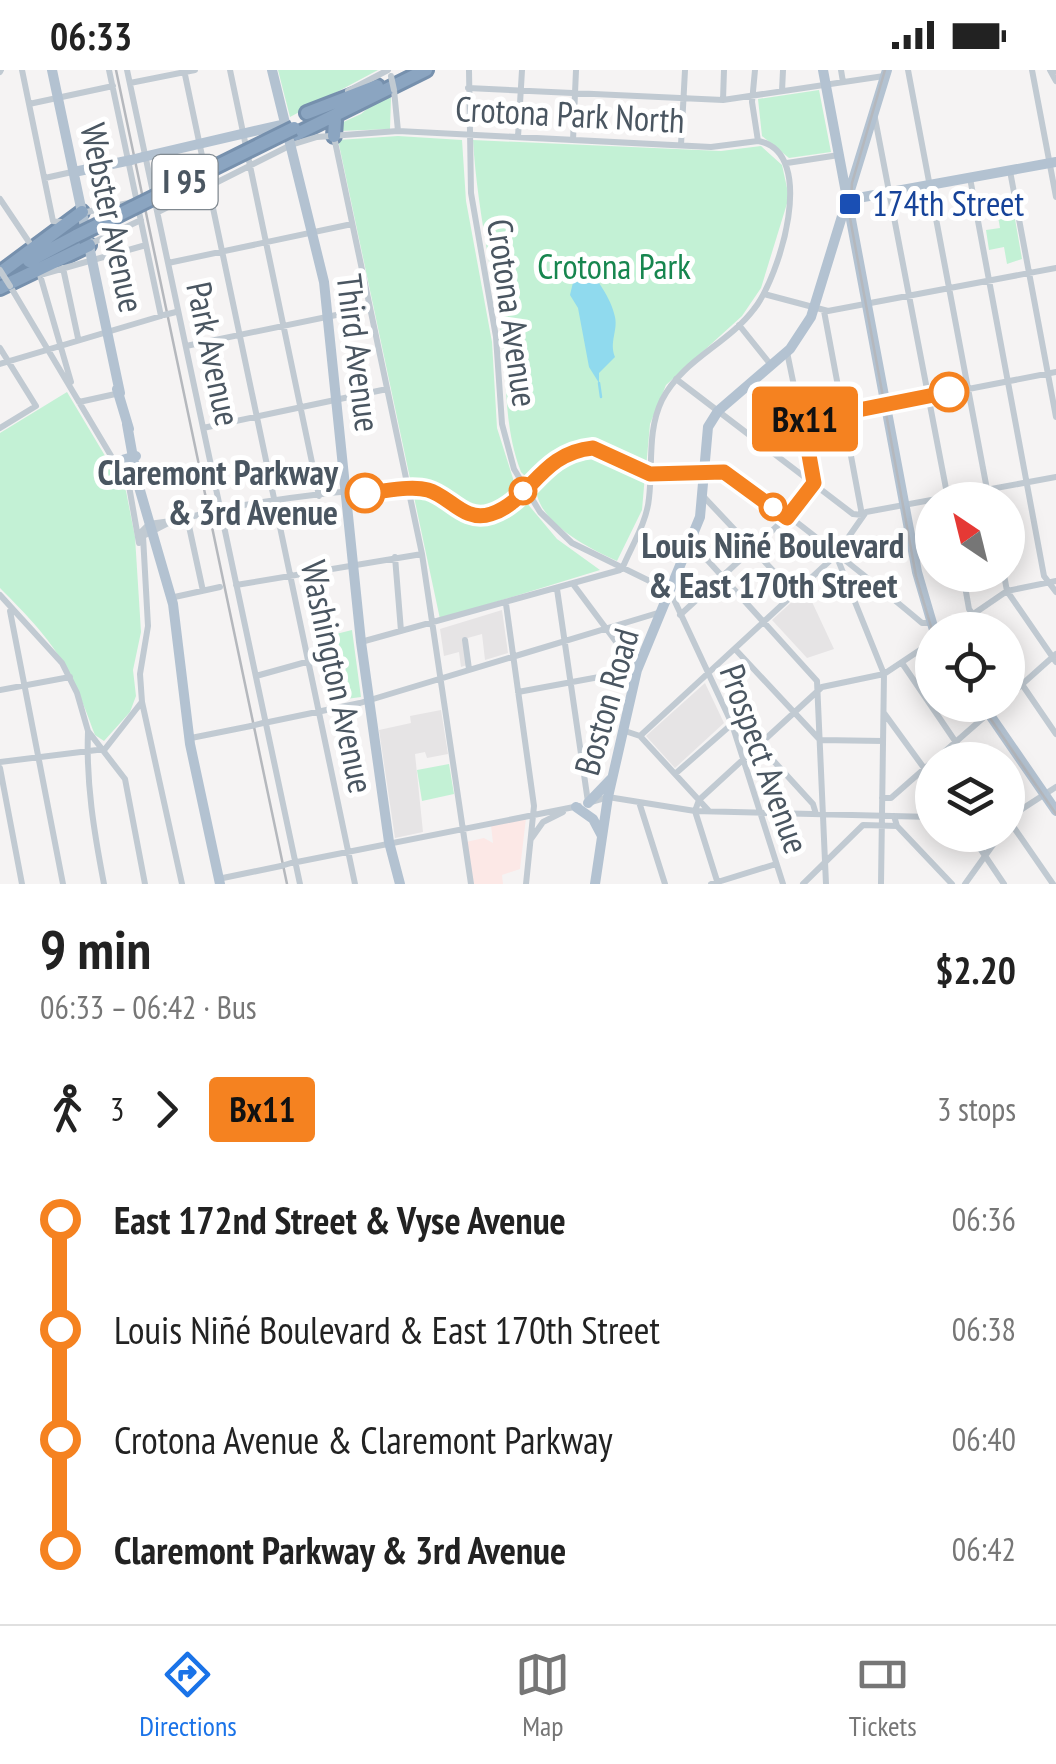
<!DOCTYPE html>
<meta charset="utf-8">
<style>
:root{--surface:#fff;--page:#f6f6f6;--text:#222;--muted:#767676;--line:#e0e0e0;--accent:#1a73e8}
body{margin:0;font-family:"PT Sans Narrow",sans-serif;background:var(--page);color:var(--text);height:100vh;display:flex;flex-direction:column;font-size:38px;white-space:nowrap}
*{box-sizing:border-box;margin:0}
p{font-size:32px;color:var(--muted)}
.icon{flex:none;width:55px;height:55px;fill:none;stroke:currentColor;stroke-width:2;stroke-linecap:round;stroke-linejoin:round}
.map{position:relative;height:814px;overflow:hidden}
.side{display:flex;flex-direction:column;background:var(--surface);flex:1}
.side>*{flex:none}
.badge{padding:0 20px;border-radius:8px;font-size:35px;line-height:65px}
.needle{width:65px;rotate:325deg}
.tools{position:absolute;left:915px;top:412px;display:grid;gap:20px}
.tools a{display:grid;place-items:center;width:110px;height:110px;border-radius:50%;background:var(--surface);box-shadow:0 5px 25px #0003;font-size:50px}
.map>.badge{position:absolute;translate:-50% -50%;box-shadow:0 0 0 5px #fff}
.legs{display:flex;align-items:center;gap:15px;height:110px;padding:0 40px;font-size:32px}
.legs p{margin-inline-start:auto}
.overview{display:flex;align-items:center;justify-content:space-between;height:170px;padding:0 40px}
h1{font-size:55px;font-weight:700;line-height:75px}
ul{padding:0 40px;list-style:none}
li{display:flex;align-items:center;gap:35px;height:110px;font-size:38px}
li i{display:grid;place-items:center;width:15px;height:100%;margin:0 12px;background:currentColor}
li i::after{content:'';width:25px;height:25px;margin:-12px;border:8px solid;border-radius:50%;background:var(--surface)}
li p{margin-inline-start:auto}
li:first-child i{background:linear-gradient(#0000 50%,currentColor 0)}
li:last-child i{background:linear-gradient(currentColor 50%,#0000 0)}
.status{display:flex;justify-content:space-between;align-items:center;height:70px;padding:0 50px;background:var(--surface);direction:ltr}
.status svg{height:28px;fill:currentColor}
.dock{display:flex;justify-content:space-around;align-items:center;height:140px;border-top:2px solid var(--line);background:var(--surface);font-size:28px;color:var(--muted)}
.dock a{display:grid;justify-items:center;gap:5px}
.dock .on{color:var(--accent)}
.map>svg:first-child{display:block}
</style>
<div class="status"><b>06:33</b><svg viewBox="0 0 49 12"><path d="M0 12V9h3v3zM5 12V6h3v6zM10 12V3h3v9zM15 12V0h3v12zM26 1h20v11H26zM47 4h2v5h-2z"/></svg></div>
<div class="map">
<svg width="1056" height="814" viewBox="0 0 1056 814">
<rect width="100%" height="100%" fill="#f5f3f3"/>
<path fill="#e6e4e5" d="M806,519L834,579L807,588L772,550Z
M502,540L508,583L485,590L482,564L464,569L467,595L461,597L459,582L444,586L440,559Z
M705,613L724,653L675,698L646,666Z
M441,640L448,684L427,688L425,682L415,684L423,762L395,768L379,660L411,653L410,646Z"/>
<path fill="#fce8e6" d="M526,748L520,799L502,805L503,814H474L466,772L484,768L493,773L491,755Z"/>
<path fill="#c3f1d5" d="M278,0H378L290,47Z
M819,20L831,82L789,88L762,66L758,29Z
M385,24L391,28L390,59L339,61V54L361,44Z
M398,66L462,70L466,131L492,272L497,358L516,418C497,473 441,414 411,413L338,70Z
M473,70L721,81L761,76L782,95L789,127L761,218L742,246L666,315L650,354L646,398C632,395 624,385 612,378C583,361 548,389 525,406L521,402C503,355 508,311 501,263C491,198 477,136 473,70Z
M1012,132L1022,189L1007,194L1004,177L989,180L986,160L1000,158L996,135Z
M67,322L126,421L135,467L141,562L133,600L136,626L130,642L104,671L95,665C70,594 54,572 0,518V363Z
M587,381L603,382L645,405L642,440L617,491C588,478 534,451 536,414L557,394Z
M428,422L456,441L483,449L526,432L557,469L600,500L440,549L414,427Z
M352,560L361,627L346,629L341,606L332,608L329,590L340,587L336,564Z
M449,694L454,724L422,731L417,700Z"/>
<path fill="#90daee" d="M584,192C595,207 611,227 615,247C618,261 609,272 615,287L599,303V313L589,297L578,238L570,225L575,204L572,195Z"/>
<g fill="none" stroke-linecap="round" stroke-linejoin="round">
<path stroke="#90daee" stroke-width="2.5" d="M599,313L601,327"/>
<defs>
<path id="highway" d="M307,43L377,16
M297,64L426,0
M334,66L335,51
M29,191L76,166
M0,203L82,142
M0,218L89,175"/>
</defs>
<use href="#highway" stroke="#7690ad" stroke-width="18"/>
<path stroke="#c1cad2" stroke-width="6" d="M22,0L53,151L61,152
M109,0L161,246
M127,0L300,814
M184,0L355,814
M230,0L319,426
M469,0L471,123L496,267L502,354L514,399L540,442L572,473L670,521L732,654L783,814
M755,0L752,32L758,71
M841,0L843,12
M908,0L989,430
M1032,0L1056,127
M1050,0L1056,11
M1056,0V1
M0,2L1,0
M130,13L195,0
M468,18L723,30L884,6
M394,20L398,61
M348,21L388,0
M782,21L783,0
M723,30L724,0
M29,34L113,16
M874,43L948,429
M334,67L422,484L471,814
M518,67L522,0
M573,70L576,0
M681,75L685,0
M787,93L839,85
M1010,101L1056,347
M45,108L72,102
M970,108L1044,506L1056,522
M153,119L203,93
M0,129L29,172
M158,142L291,75L317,67L398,61L711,77L758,71
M82,143L133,132
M90,174L141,150
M168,193L352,154
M63,198L78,268
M10,216L129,416L139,473
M764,224L828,241L1056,198
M824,241L862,445
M739,255L771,295
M186,276L370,238
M0,278L36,336L0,358
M0,294L161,246
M676,309L853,444L862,445
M71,312L40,205L146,175
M750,314L803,351L1056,302
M79,332L120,323
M203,358L387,319
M703,426L795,524
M217,440C274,429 365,416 422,419C445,421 459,448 484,445C519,442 541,389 584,379C608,373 618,395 638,402C665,411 695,397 722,401C742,405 896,531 922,553H930
M187,447L203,521
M139,464L149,454L171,451
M691,472L817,611L826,814
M836,485L884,604L881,814
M395,487L401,561
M622,499C631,477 647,452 649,428C653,395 647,361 662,330C682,290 728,274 754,239C779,208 819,82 758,71
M963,505L969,539L984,560
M1004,505L1007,521L1056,592
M236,515L422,484
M557,519L588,732
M0,525L62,593L77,623L88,661L125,709L145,814
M170,528L220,517
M506,534L534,736L526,814
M10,541L63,814
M680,545L787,447L814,413L787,282
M950,560L1007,521L1056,511
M465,570L469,599
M361,572L620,500
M735,579L820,670L883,671
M902,593L968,690
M1008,594L1056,664
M256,606L335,584
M0,620L70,607
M518,622L637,600L573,514
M1008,627L1056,584
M884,643L932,709
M264,653L360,633L661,542
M625,661L640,666L709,741
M88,662C86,713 94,762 104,814
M640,666L836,485L866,442L1056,407
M191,668L251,656
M759,675L813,734L816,744
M935,690L998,635
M0,692L105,679L141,633
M0,698L22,814
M675,704L732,654
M882,728H891L932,692
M699,730L822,617L884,604L932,572
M699,730L695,741L718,814
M591,732L608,727L695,741L932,747
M639,732L665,814
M894,746L897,756L952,814
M1008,748L1056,717
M1008,749L1053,814
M971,765L1004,814
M531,769L543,752L563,742
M292,793L579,736
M218,809L281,796
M182,814L142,632L140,604L148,556L143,466L172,451L207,443
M711,814L776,794
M803,814L863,755L897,756
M965,814L1000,765"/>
<path stroke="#b3c2d1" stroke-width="10" d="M52,0L120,323
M272,0L324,212L361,572L389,772L400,814
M823,0L917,502L934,560
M143,87L285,54
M74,102L131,90
M847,130L1056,92
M117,319L129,359
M127,354L137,410L173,534L190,674L220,814
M115,392L136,386
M983,635L1056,741
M588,733L611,709
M576,737L593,749L602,766
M595,814L608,727L637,600L700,447L708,357L718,341L790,279L811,247L887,0"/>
<use href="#highway" stroke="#8ba5c1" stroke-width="12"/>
<path stroke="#b5b8bd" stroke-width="2.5" d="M116,0L287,814
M885,0L852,113L850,148L916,506L932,560
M981,635L1056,744"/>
<defs>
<path id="highway-bridge" d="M76,166L294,58"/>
</defs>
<use href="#highway-bridge" stroke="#7690ad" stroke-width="18" stroke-linecap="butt"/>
<path stroke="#c1cad2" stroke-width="6" d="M391,6L394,20
M0,200L10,216
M164,245L176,242
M207,443L217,440
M251,656L263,653
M281,796L291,793"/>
<path stroke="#b3c2d1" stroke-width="10" d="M131,90L143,87"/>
<use href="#highway-bridge" stroke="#8ba5c1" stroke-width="12"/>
</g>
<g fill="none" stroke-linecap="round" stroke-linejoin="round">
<defs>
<path id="line-1" d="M365,423C383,422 410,415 428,420C450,426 464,453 491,444C531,431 540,383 593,378L650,404L724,402L787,448L814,413L803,351L949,322"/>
</defs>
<use href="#line-1" stroke="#fff" stroke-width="22"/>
<use href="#line-1" stroke="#f58220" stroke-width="15"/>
</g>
<rect fill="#1a4fb4" stroke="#fff" stroke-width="4" x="838" y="122" width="24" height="24" rx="5"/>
<g fill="#fff" stroke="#f58220" stroke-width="5">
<circle cx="949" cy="322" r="18"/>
<circle cx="523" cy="421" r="12"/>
<circle cx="365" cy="423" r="18"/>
<circle cx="773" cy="437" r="12"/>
</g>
<g text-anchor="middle" stroke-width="10" stroke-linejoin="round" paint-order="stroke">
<rect fill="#fff" stroke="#808990" stroke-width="2.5" x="152.5" y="85" width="65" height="54" rx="8"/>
<g font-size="32" font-weight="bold" fill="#4a5661">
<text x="185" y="123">I 95</text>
</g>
<g font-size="35" fill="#4a5661" stroke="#fff">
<text transform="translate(570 45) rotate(3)" y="12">Crotona Park North</text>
<text transform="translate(112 148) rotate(78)" y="12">Webster Avenue</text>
<text transform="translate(512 243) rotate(82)" y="12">Crotona Avenue</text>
<text transform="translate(358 283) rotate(83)" y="12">Third Avenue</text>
<text transform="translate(213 284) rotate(78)" y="12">Park Avenue</text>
<text transform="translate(337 607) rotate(78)" y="12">Washington Avenue</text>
<text transform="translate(607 632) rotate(-74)" y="12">Boston Road</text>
<text transform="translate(764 689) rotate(70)" y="12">Prospect Avenue</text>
</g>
<g font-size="35" fill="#164399" stroke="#fff" text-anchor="start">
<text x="872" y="146">174th Street</text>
</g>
<g font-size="35" fill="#17864f" stroke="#fff">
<text x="614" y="209">Crotona Park</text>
</g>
<g font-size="35" font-weight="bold" fill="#4a5661" stroke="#fff" text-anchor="end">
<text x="338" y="415">Claremont Parkway<tspan x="338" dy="40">&amp; 3rd Avenue</tspan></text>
<text x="773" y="488" text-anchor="middle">Louis Niñé Boulevard<tspan x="773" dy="40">&amp; East 170th Street</tspan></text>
</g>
</g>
</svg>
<div class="tools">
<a><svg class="needle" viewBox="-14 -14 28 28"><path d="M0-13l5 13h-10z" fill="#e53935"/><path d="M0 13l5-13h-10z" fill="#767676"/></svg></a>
<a><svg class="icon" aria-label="locate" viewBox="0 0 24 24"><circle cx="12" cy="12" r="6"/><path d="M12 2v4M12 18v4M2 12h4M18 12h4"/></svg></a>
<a><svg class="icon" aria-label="layers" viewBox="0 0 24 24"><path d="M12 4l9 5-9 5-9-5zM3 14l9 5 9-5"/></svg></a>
</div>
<b class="badge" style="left:805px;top:349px;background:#f58220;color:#111">Bx11</b>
</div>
<section class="side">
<div class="overview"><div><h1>9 min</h1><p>06:33 – 06:42 · Bus</p></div><b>$2.20</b></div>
<div class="legs"><svg class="icon" aria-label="walk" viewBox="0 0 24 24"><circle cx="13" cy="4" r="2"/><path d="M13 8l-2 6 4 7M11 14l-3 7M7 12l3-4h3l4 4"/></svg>3<svg class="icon" aria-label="forward" viewBox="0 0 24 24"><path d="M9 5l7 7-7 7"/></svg><b class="badge" style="background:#f58220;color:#111">Bx11</b><p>3 stops</p></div>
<ul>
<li><i style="color:#f58220"></i><b>East 172nd Street &amp; Vyse Avenue</b><p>06:36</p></li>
<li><i style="color:#f58220"></i><span>Louis Niñé Boulevard &amp; East 170th Street</span><p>06:38</p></li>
<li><i style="color:#f58220"></i><span>Crotona Avenue &amp; Claremont Parkway</span><p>06:40</p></li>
<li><i style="color:#f58220"></i><b>Claremont Parkway &amp; 3rd Avenue</b><p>06:42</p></li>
</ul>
</section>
<nav class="dock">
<a class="on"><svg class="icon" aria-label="directions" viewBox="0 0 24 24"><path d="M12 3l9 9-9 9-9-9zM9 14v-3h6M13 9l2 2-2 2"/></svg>Directions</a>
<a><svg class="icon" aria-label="map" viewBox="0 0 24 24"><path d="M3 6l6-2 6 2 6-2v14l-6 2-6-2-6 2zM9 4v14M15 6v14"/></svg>Map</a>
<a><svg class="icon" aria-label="tickets" viewBox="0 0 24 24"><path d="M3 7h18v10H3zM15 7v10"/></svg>Tickets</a>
</nav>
